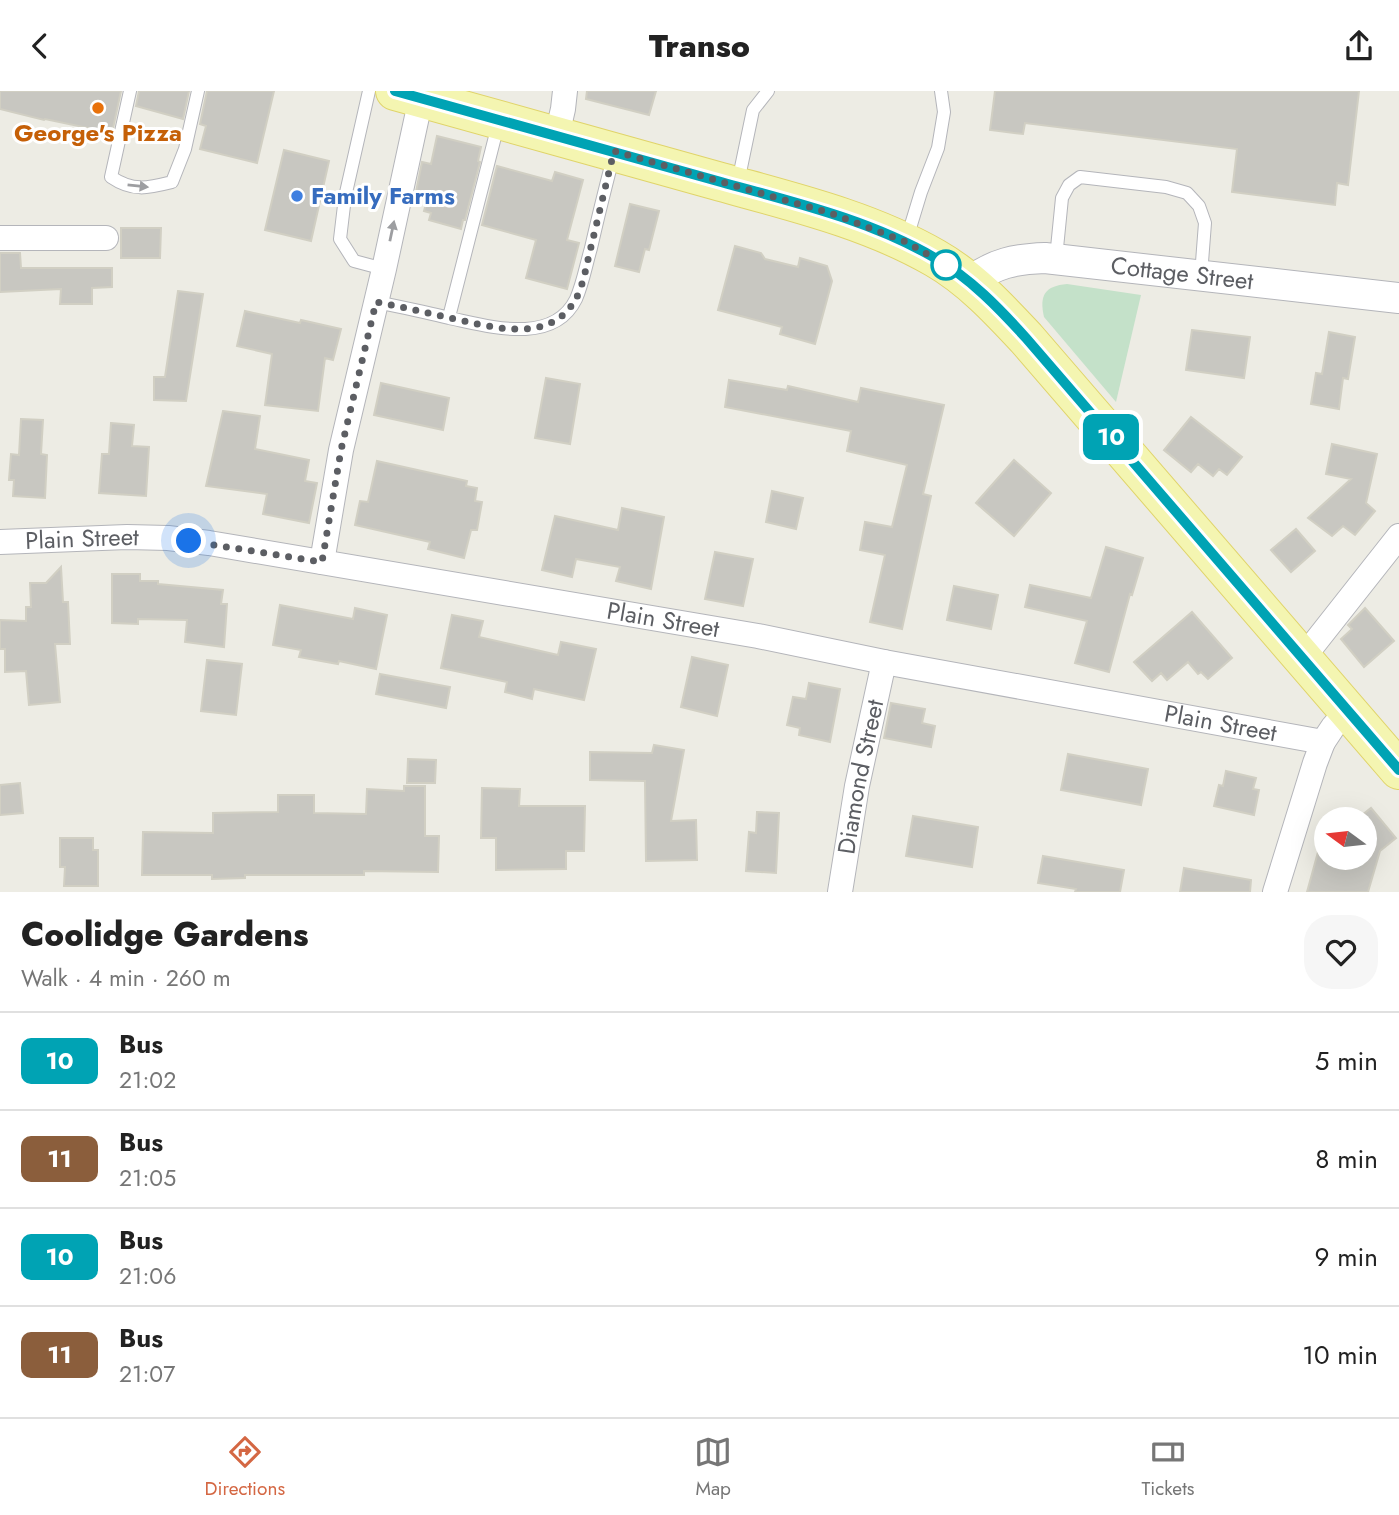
<!DOCTYPE html>
<meta charset="utf-8">
<style>
:root{--surface:#fff;--page:#f6f6f6;--text:#222;--muted:#767676;--line:#e0e0e0;--accent:#d46743}
body{margin:0;font-family:Jost,sans-serif;background:var(--page);color:var(--text);height:100vh;display:flex;flex-direction:column;font-size:26px;white-space:nowrap}
*{box-sizing:border-box;margin:0}
p{font-size:23px;color:var(--muted)}
.icon{flex:none;width:38px;height:38px;fill:none;stroke:currentColor;stroke-width:2;stroke-linecap:round;stroke-linejoin:round}
.map{position:relative;height:801px;overflow:hidden}
.drawer{display:flex;flex-direction:column;background:var(--surface);flex:1}
.drawer>*{flex:none}
.badge{padding:0 14px;border-radius:10px;font-size:24px;line-height:46px}
.needle{width:46px;rotate:285deg}
.buttons{position:absolute;left:1314px;top:716px;display:grid;gap:14px}
.buttons a{display:grid;place-items:center;width:63px;height:63px;border-radius:50%;background:var(--surface);box-shadow:0 7px 28px #0002;font-size:35px}
.you{position:absolute;width:35px;height:35px;margin:-18px;border:5px solid #fff;border-radius:50%;background:#1a73e8;box-shadow:0 0 0 10px #1a73e833}
.map>.badge{position:absolute;translate:-50% -50%;box-shadow:0 0 0 4px #fff}
.round{display:grid;place-items:center;flex:none;width:74px;height:74px;border-radius:28px;background:var(--page)}
.head{display:flex;align-items:center;justify-content:space-between;height:119px;padding:0 21px}
h1{font-size:33px;font-weight:800;line-height:52px}
ul{padding:0;list-style:none}
li{display:flex;align-items:center;gap:21px;height:98px;padding:0 21px;border-top:2px solid var(--line)}
li div{flex:1}
li b{display:block;font-size:26px}
li em{font-style:normal}
li .badge{min-width:77px;font-weight:700;text-align:center}
header{display:flex;justify-content:space-between;align-items:center;height:91px;padding:0 21px;background:var(--surface);font-size:32px;font-weight:800}
.tab-bar{display:flex;justify-content:space-around;align-items:center;height:98px;border-top:2px solid var(--line);background:var(--surface);font-size:19px;color:var(--muted)}
.tab-bar a{display:grid;justify-items:center;gap:4px}
.tab-bar .selected{color:var(--accent)}
.map>svg:first-child{display:block}
</style>
<header><svg class="icon" aria-label="back" viewBox="0 0 24 24"><path d="M15 5l-7 7 7 7"/></svg>Transo<svg class="icon" aria-label="share" viewBox="0 0 24 24"><path d="M12 15V3M7 8l5-5 5 5M5 13v7h14v-7"/></svg></header>
<div class="map">
<svg width="1399" height="801" viewBox="0 0 1399 801">
<rect width="100%" height="100%" fill="#edece4"/>
<path fill="#c4e1c9" d="M1067,193L1141,204L1116,311L1044,226C1039,204 1045,195 1067,193Z"/>
<path fill="#c8c7c1" stroke="#d1cfc3" stroke-width="2" d="M0,0H121L112,42L45,28L44,29L0,18Z
M139,0H189L183,28L136,15Z
M207,0H274L257,72L200,58L206,35L200,33Z
M587,0H656L649,24L586,8Z
M995,0H1359L1348,94L1337,92L1335,114L1232,101L1237,58L1025,32L1023,43L990,39Z
M437,45L481,56L478,70L480,71L465,129H463L461,138L429,129L431,122L424,120L427,109L415,106L422,71L431,73Z
M284,59L329,70L311,150L265,139Z
M497,75L552,90L555,81L583,89L567,149L579,152L567,198L526,187L536,149L482,134Z
M630,113L659,120L649,159L645,158L639,181L615,175Z
M121,137H161L160,167H121Z
M735,155L761,162L765,168L798,176L800,167L827,175L832,190L815,253L780,243L782,236L718,219Z
M0,162H20L21,177H112V196L92,197V213H60L61,198L0,201Z
M178,200L203,203L186,310L154,309V286H165Z
M245,220L300,232L301,229L341,238L333,269L325,267L318,320L265,314L272,263L237,255Z
M1192,239L1250,246L1244,287L1186,279Z
M1329,241L1355,246L1348,288L1343,287L1339,318L1311,313L1316,282L1322,283Z
M546,287L580,293L570,353L535,347Z
M729,289L787,299L788,295L858,311L861,297L944,314L923,403L931,405L902,538L870,531L885,464L860,459L865,431L892,436L907,374L847,360L851,340L725,316Z
M381,292L449,307L443,339L374,324Z
M223,320L260,325L255,358L309,369L305,390L317,392L309,432L263,423L267,403L206,395Z
M1191,326L1242,366L1227,384L1219,378L1213,385L1198,373L1191,381L1164,359Z
M21,328L43,329L41,363L47,364L45,407L13,405L14,389H9L11,363L19,364Z
M111,332L134,334L132,355L149,356L146,405L99,402L102,363H109Z
M1332,353L1377,363L1366,412L1375,420L1355,444L1343,435L1332,445L1308,427L1351,388L1326,383Z
M1014,369L1051,402L1014,445L976,412Z
M377,370L467,390L466,395L477,397L475,410L482,411L477,439H471L464,467L428,458L430,451L355,434L360,410L368,411Z
M772,400L803,407L796,438L766,431Z
M622,417L664,426L651,498L616,490L620,476L576,468L572,486L542,479L555,425L618,439Z
M1296,438L1315,460L1291,481L1271,459Z
M1106,456L1143,467L1132,504L1130,503L1109,581L1075,572L1087,530L1025,516L1030,494L1091,507Z
M715,461L753,468L743,515L705,508Z
M61,476L63,511H68L70,553H55L60,611L29,614L26,580L5,581V558H0V529L26,530V516H31L30,492H46Z
M112,483H140V490H158V493L223,499L221,513H227L224,556L185,551L187,529L138,528V533L112,532Z
M954,495L998,504L991,538L947,529Z
M280,514L353,528L355,517L387,524L376,578L339,570L338,573L299,566L301,559L273,554Z
M1365,517L1394,550L1364,576L1341,548L1352,538L1348,534Z
M1192,521L1232,567L1208,588L1201,581L1198,583L1188,571L1167,589L1161,582L1152,590L1134,571Z
M452,524L483,530L479,546L558,564L561,551L596,558L584,609L534,598L532,608L505,601L507,591L441,577Z
M692,566L728,574L717,625L681,616Z
M207,569L242,573L236,624L201,620Z
M380,583L450,596L446,617L376,603Z
M809,592L840,598L830,651L799,644L800,637L787,634L793,606L806,608Z
M891,612L925,618L922,632L935,635L931,656L884,647Z
M654,654L684,659L671,730L696,729L697,769L646,770L645,690L590,689V661L652,662Z
M1068,663L1148,678L1141,714L1061,699Z
M408,668L436,669L435,692H407Z
M1226,680L1256,687L1253,698L1259,699L1254,724L1214,715L1219,694L1223,695Z
M20,692L23,722L0,724V694Z
M404,695H425V745H439L438,781L364,780V784H245V787L212,788V784H142L143,741L213,742V722L278,721V704H314V722L366,723L367,698L404,700Z
M482,697L520,698L519,715H585L584,760H566V778L496,779V747H481Z
M1371,717L1396,747L1380,760L1368,801H1307L1318,761L1326,754V766H1365V728H1357Z
M757,721L779,722L776,782L746,780L749,741L756,742Z
M913,725L978,736L972,776L906,765Z
M60,747H93V759H98V795H64L65,776H60Z
M1043,765L1124,779L1120,801H1075L1076,798L1038,792Z
M1184,777L1251,789L1250,801H1180Z"/>
<g fill="none" stroke-linecap="round" stroke-linejoin="round">
<defs>
<path id="service" d="M130,0L111,86C133,101 148,97 172,91L185,58L198,0
M369,0L345,106L340,148L354,170L384,178
M738,91L753,19L768,0
M907,147L921,101L938,57L944,21L941,0
M1056,167L1062,107L1069,94L1080,86L1166,96L1187,102L1199,115L1205,132L1201,184
M376,211C400,216 425,221 449,227C488,235 553,255 576,208C583,192 586,174 591,157C598,126 606,94 614,63
M449,226L498,34"/>
<g id="minor">
<path d="M557,44L563,18L565,0"/>
<path d="M0,147H106"/>
<path id="s1" d="M0,451L127,446L168,447L209,452L758,545L884,571L1323,651"/>
<path d="M322,471L341,359L384,178L421,7"/>
<path d="M1302,568L1399,445"/>
<path id="s2" d="M840,801L857,695L884,571"/>
<path d="M1275,801L1315,672L1323,651L1333,636L1347,620"/>
</g>
<g id="tertiary">
<path id="s3" d="M969,191C995,172 1015,168 1045,167L1399,207"/>
</g>
<path id="primary" d="M395,0C503,31 613,60 721,91C793,111 869,129 935,167C970,187 998,217 1026,247L1399,679"/>
</defs>
<use href="#service" stroke="#b4b5ba" stroke-width="14"/>
<use href="#minor" stroke="#b4b5ba" stroke-width="26"/>
<use href="#tertiary" stroke="#b4b5ba" stroke-width="32"/>
<use href="#primary" stroke="#e0d46a" stroke-width="40"/>
<use href="#service" stroke="#fff" stroke-width="12"/>
<use href="#minor" stroke="#fff" stroke-width="24"/>
<use href="#tertiary" stroke="#fff" stroke-width="30"/>
<use href="#primary" stroke="#f4f5b1" stroke-width="38"/>
</g>
<defs><path id="oneway-solid" d="M-6-.8H1V-3.2L6.5 0L1 3.2V.8H-6Z" transform="scale(1.75)"/></defs>
<g fill="#9d9ea1">
<use href="#oneway-solid" transform="translate(138 95) rotate(6)"/>
<use href="#oneway-solid" transform="translate(392 140) rotate(-78)"/>
</g>
<g fill="none" stroke-linecap="round" stroke-linejoin="round">
<defs>
<path id="line" d="M395,0C504,30 613,60 721,91C793,111 870,129 935,167C970,187 999,217 1026,247L1399,679"/>
</defs>
<use href="#line" stroke="#fff" stroke-width="16"/>
<use href="#line" stroke="#00a3b4" stroke-width="10"/>
<path stroke="#5c5e63" stroke-width="7" stroke-dasharray="0 12.6" d="M189,450L322,471L341,359L376,211C401,216 425,221 450,227C489,235 547,254 574,211C583,197 586,176 590,160C598,127 606,93 614,60L830,122L906,151L946,174"/>
</g>
<circle fill="#e8710a" stroke="#fff" stroke-width="2.5" cx="98" cy="17" r="7"/>
<circle fill="#3f7fe0" stroke="#fff" stroke-width="2.5" cx="297" cy="105" r="7"/>
<circle fill="#fff" stroke="#00a3b4" stroke-width="3.5" cx="946" cy="174" r="14"/>
<g text-anchor="middle" stroke-width="6" stroke-linejoin="round" paint-order="stroke">
<g font-size="24" font-weight="bold" fill="#c56008" stroke="#fff">
<text x="98" y="50">George's Pizza</text>
</g>
<g font-size="24" font-weight="bold" fill="#366cbe" stroke="#fff" text-anchor="start">
<text x="311" y="113">Family Farms</text>
</g>
<g font-size="24" fill="#5c5e63" stroke="#fff">
<text dy="8" stroke="none"><textPath href="#s3" startOffset="219">Cottage Street</textPath></text>
<text dy="8" stroke="none"><textPath href="#s1" startOffset="82">Plain Street</textPath></text>
<text dy="8" stroke="none"><textPath href="#s1" startOffset="670">Plain Street</textPath></text>
<text dy="8" stroke="none"><textPath href="#s1" startOffset="1237">Plain Street</textPath></text>
<text dy="8" stroke="none"><textPath href="#s2" startOffset="117">Diamond Street</textPath></text>
</g>
</g>
</svg>
<div class="buttons">
<a><svg class="needle" viewBox="-14 -14 28 28"><path d="M0-13l5 13h-10z" fill="#e53935"/><path d="M0 13l5-13h-10z" fill="#767676"/></svg></a>
</div>
<div class="you" style="left:189px;top:450px"></div>
<b class="badge" style="left:1111px;top:346px;background:#00a3b4;color:#fff">10</b>
</div>
<section class="drawer">
<div class="head"><div><h1>Coolidge Gardens</h1><p>Walk · 4 min · 260 m</p></div><a class="round"><svg class="icon" aria-label="heart" viewBox="0 0 24 24"><path d="M12 20l-8-8c-3-5 5-10 8-4 3-6 11-1 8 4z"/></svg></a></div>
<ul>
<li><span class="badge" style="background:#00a3b4;color:#fff">10</span><div><b>Bus</b><p>21:02</p></div><em>5 min</em></li>
<li><span class="badge" style="background:#8b5e3c;color:#fff">11</span><div><b>Bus</b><p>21:05</p></div><em>8 min</em></li>
<li><span class="badge" style="background:#00a3b4;color:#fff">10</span><div><b>Bus</b><p>21:06</p></div><em>9 min</em></li>
<li><span class="badge" style="background:#8b5e3c;color:#fff">11</span><div><b>Bus</b><p>21:07</p></div><em>10 min</em></li>
</ul>
</section>
<nav class="tab-bar">
<a class="selected"><svg class="icon" aria-label="directions" viewBox="0 0 24 24"><path d="M12 3l9 9-9 9-9-9zM9 14v-3h6M13 9l2 2-2 2"/></svg>Directions</a>
<a><svg class="icon" aria-label="map" viewBox="0 0 24 24"><path d="M3 6l6-2 6 2 6-2v14l-6 2-6-2-6 2zM9 4v14M15 6v14"/></svg>Map</a>
<a><svg class="icon" aria-label="tickets" viewBox="0 0 24 24"><path d="M3 7h18v10H3zM15 7v10"/></svg>Tickets</a>
</nav>
